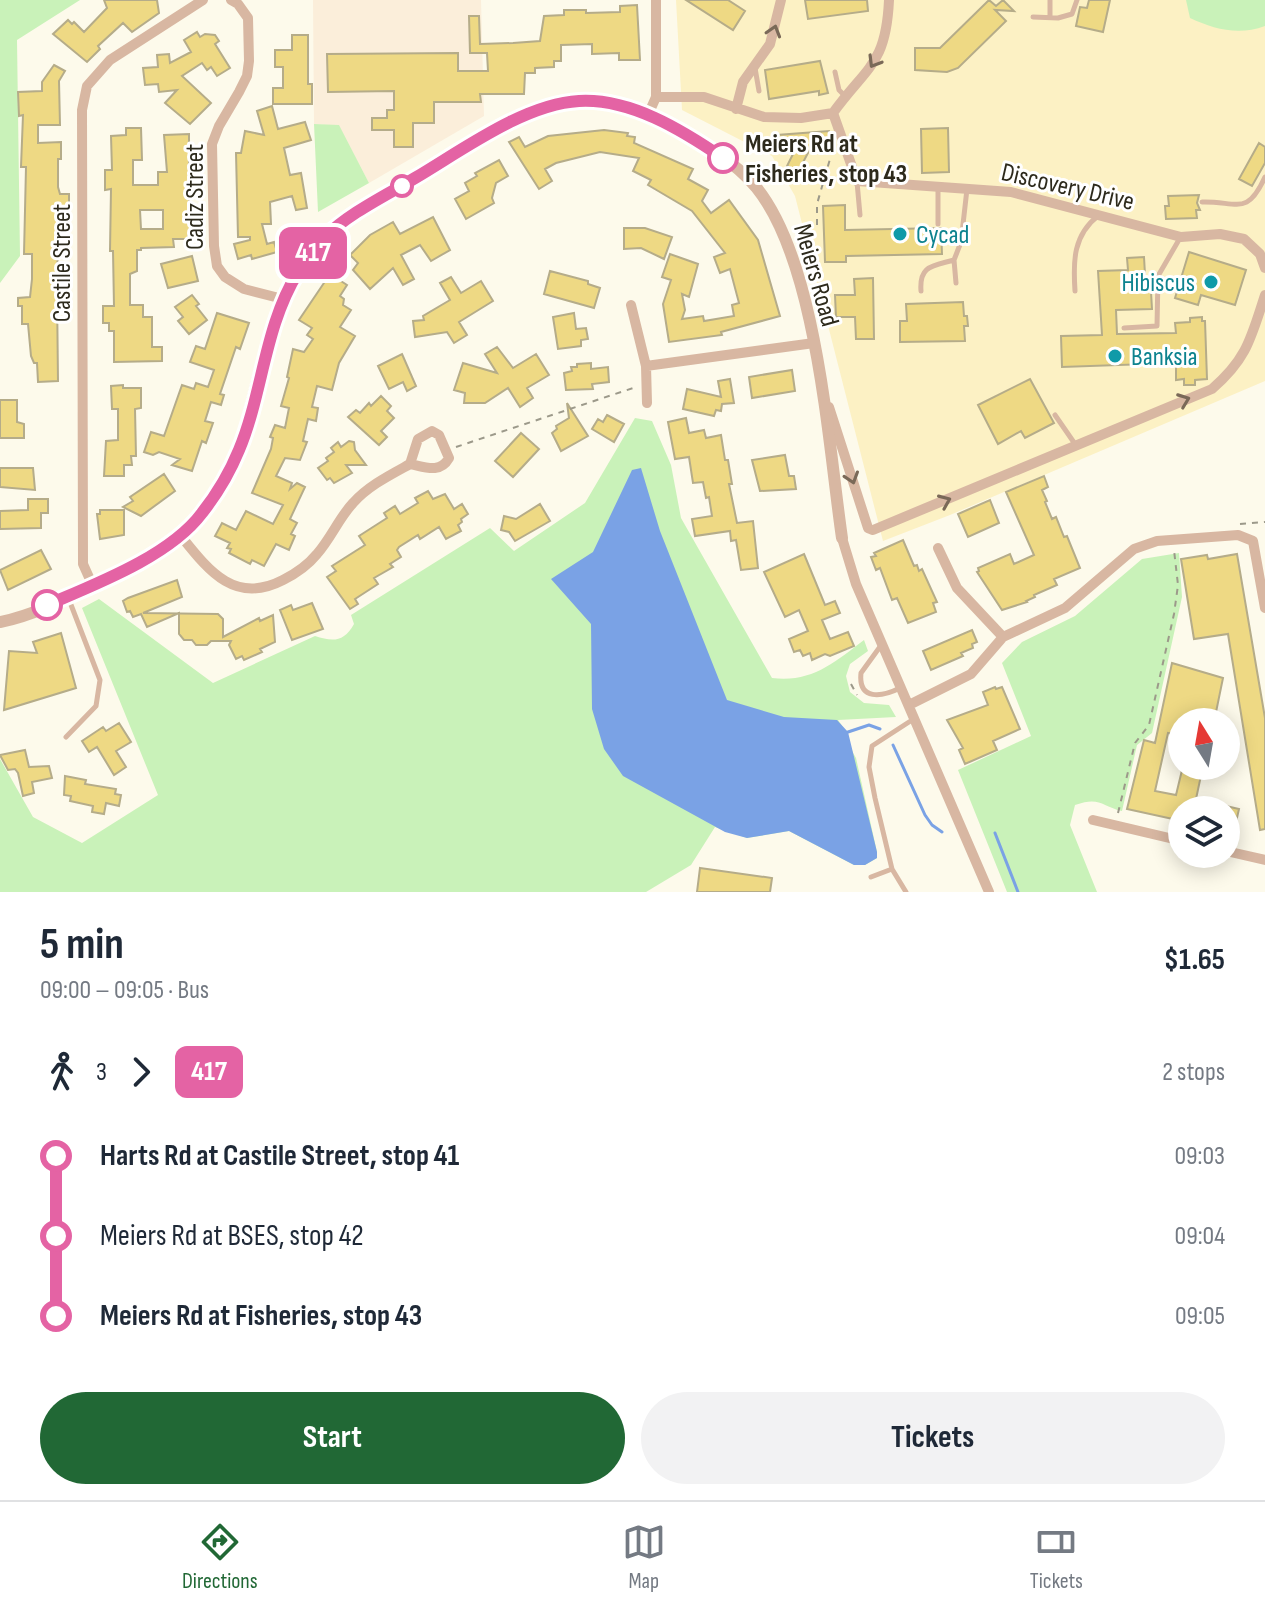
<!DOCTYPE html>
<meta charset="utf-8">
<style>
:root{--surface:#fff;--page:#f2f2f3;--text:#1f2937;--muted:#747a83;--line:#e0e1e3;--accent:#216835}
body{margin:0;font-family:"Sofia Sans Condensed",sans-serif;background:var(--page);color:var(--text);height:100vh;display:flex;flex-direction:column;font-size:30px;white-space:nowrap}
*{box-sizing:border-box;margin:0}
p{font-size:26px;color:var(--muted)}
.icon{flex:none;width:44px;height:44px;fill:none;stroke:currentColor;stroke-width:2;stroke-linecap:round;stroke-linejoin:round}
.map{position:relative;height:892px;overflow:hidden}
.details{display:flex;flex-direction:column;background:var(--surface);flex:1}
.details>*{flex:none}
.badge{padding:0 16px;border-radius:12px;font-size:28px;line-height:52px}
.needle{width:52px;rotate:349deg}
.tools{position:absolute;left:1168px;top:708px;display:grid;gap:16px}
.tools a{display:grid;place-items:center;width:72px;height:72px;border-radius:50%;background:var(--surface);box-shadow:0 4px 20px #0003;font-size:40px}
.map>.badge{position:absolute;translate:-50% -50%;box-shadow:0 0 0 4px #fff}
.legs{display:flex;align-items:center;gap:12px;height:88px;padding:0 40px;font-size:26px}
.legs p{margin-inline-start:auto}
.head{display:flex;align-items:center;justify-content:space-between;height:136px;padding:0 40px}
h1{font-size:44px;font-weight:700;line-height:60px}
.button{display:flex;gap:16px;margin-top:auto;padding:16px 40px}
.button a{flex:1;height:92px;border-radius:48px;background:var(--accent);color:#fff;font-size:32px;font-weight:700;line-height:92px;text-align:center}
.button a+a{background:var(--page);color:var(--text)}
ul{padding:0 40px;list-style:none}
li{display:flex;align-items:center;gap:28px;height:80px;font-size:30px}
li i{display:grid;place-items:center;width:12px;height:100%;margin:0 10px;background:currentColor}
li i::after{content:'';width:20px;height:20px;margin:-10px;border:6px solid;border-radius:50%;background:var(--surface)}
li p{margin-inline-start:auto}
li:first-child i{background:linear-gradient(#0000 50%,currentColor 0)}
li:last-child i{background:linear-gradient(currentColor 50%,#0000 0)}
.tab-bar{display:flex;justify-content:space-around;align-items:center;height:112px;border-top:2px solid var(--line);background:var(--surface);font-size:22px;color:var(--muted)}
.tab-bar a{display:grid;justify-items:center;gap:4px}
.tab-bar .on{color:var(--accent)}
.map>svg:first-child{display:block}
</style>
<div class="map">
<svg width="1265" height="892" viewBox="0 0 1265 892">
<rect width="100%" height="100%" fill="#fdfaeb"/>
<path fill="#fbeeda" d="M313,0H481L484,116L369,183L339,126L314,124Z"/>
<path fill="#fcf1c4" d="M676,0H1265V381L950,515L883,541L795,196L772,156L682,110Z"/>
<path fill="#c9f2b9" d="M0,0H80L17,40L20,256L0,283Z
M1186,0H1265V26C1238,36 1214,29 1190,18Z
M314,124L339,125L369,183L318,212Z
M635,418L652,421L671,465L681,518L772,678C811,683 834,663 864,640L868,651L850,664L846,676L850,692L864,703L889,705L896,717L838,720C848,733 848,745 856,758L877,852V858L865,865H854L789,831L747,838L715,827L691,865L646,892H0V759L33,817L82,843L158,795L82,608L99,599L213,683L315,636C333,642 344,642 354,624L351,615L490,528L514,551L585,503Z
M1179,553L1182,597L1152,733L1137,745L1122,811C1101,806 1100,796 1075,805L1070,825L1097,892H1007L958,770L1031,736L1002,663L1022,642L1075,616L1142,559Z"/>
<path fill="#7aa2e5" d="M641,468L660,531L727,700L784,717L837,720L848,732L877,852V858L865,865H854L789,831L747,838L725,832L623,776L604,749L592,709L591,624L551,579L593,552L632,470Z"/>
<g fill="none" stroke-linecap="round" stroke-linejoin="round">
<path stroke="#7aa2e5" stroke-width="3" d="M848,732L869,725L880,729
M893,745L925,815L932,825L942,832
M995,833L1018,892"/>
</g>
<path fill="#eed984" stroke="#b5ac89" stroke-width="2" fill-rule="evenodd" d="M104,0H157L159,13L132,32L123,23L98,46L100,49L87,62L53,34L68,20L72,24L74,22L84,32L107,8Z
M686,0H728L745,11L733,30Z
M805,0H867L868,11L808,19Z
M989,0L996,6L1003,0L1014,11L995,10L1006,21L958,68L947,72L915,70V48H940Z
M1089,0H1110L1103,32L1076,26L1080,7L1087,8Z
M637,5L640,60H619V53L592,54V44L561,45V61H554V67L535,68V73H525L524,94H480L481,102H434V123H413V147H394V130H372V118H387V110H394V91L328,92L327,54L458,53V71H488L487,53H470L469,16H479L480,44L513,43L540,41L544,16L564,15V10H586V13L620,12V6Z
M197,32L200,37L205,34L215,35L219,41L215,44L230,68L217,76L211,67L207,70L202,63L182,76L211,103L190,124L165,103L177,90L159,92L158,84L145,85L143,68L158,67L157,55L169,54L170,63L191,52L184,40Z
M292,35H308V84H312V104H273V88H283V67H275V50H292Z
M820,61L828,93L819,95V91L769,99L765,70Z
M54,65L65,71L59,81L60,125H38V143L61,142V159H58V187L60,194H69V209H62V241H58L57,280L66,279V289L57,290L58,381L38,382L37,363H34L31,356L28,324H22V306H18V298L30,297L32,279V254H24L26,167H21L23,115L19,116L18,92L42,91V82Z
M272,106L278,129L305,122L311,140L284,148L290,175L301,173L307,208L296,210L292,196L270,202L271,224H262L267,244L274,242L277,252L252,259L251,255L238,259L234,244L250,240V237H238L236,153H241L245,131L264,135L257,111Z
M126,128H141L142,160H133V185H158V172H167L164,135L189,134V212L190,218L194,217V227H190L188,239H173L174,247L141,248V250H137V271L130,274V305H143V317H152V347H162V361L114,362V331H109V323H103V306H114L113,251H110L111,189L105,190V170H112L111,136L126,135ZM140,210H163V229H141Z
M948,128L949,172L922,173L921,129Z
M604,130L628,133L627,136L635,137L634,143L693,169L688,179L708,190L702,201L711,213L729,200L758,240L780,316L721,332L722,335L669,342L663,304L671,280L662,277L670,254L698,264L689,297L682,294L685,310L682,319L703,316L704,321L734,316L732,305L739,303L730,269L720,273L714,257L725,253L692,211L648,185L651,180L633,171L639,158L600,152L556,163L545,169L552,181L539,189L509,142L519,137L525,147L548,136Z
M829,131L834,150L809,151L798,172L787,166L794,152L777,150V135Z
M1259,143L1265,147V163L1252,186L1239,179Z
M499,160L508,176L496,183L492,198L494,203L466,219L455,199L469,191L465,183L477,176L475,173Z
M1199,195L1197,203L1200,210H1196L1197,218L1166,219L1165,206H1169L1168,196Z
M845,205V230L941,228L942,254L846,256V262H825L823,206Z
M433,217L450,250L431,261L420,245L401,255L414,279L403,285L393,268L370,289L353,270L358,263L350,255L370,235L393,222L400,234Z
M624,228H645L672,237L664,259L641,248L624,249Z
M1189,252L1246,270L1235,305L1201,295L1198,305L1175,298Z
M192,256L198,281L168,288L161,264Z
M1144,257L1146,292H1151L1152,309L1116,310L1117,334L1176,333L1175,323L1190,322V318L1202,317V321H1205L1207,379L1195,380V385H1184V379L1176,380V363L1062,367L1061,336L1102,335L1098,271L1128,270L1127,258Z
M550,271L588,281V284L600,288L594,308L544,294Z
M330,274L347,285L340,296L344,299L343,305L351,310L340,327L355,336L339,363L332,390L317,386L312,407L318,408L316,421L308,419L303,441L307,442L300,460L285,458L276,476L292,483L290,489L297,483L305,487L290,519L297,523L291,534L295,536L289,550L276,544L264,566L252,560L250,564L229,553L231,549L227,548L230,543L215,536L222,523L236,530L246,511L273,524L283,505L252,493L271,449L273,438L270,437L275,425L285,428L289,408L281,406L289,378L287,377L293,349L304,352L313,339L307,335L312,328L299,320Z
M451,277L461,293L481,281L493,301L459,322L467,335L454,343L447,332L415,337L413,321L424,320L423,316L450,300L440,283Z
M873,278L874,339H856L855,317H836L835,295H855L854,279Z
M192,295L199,304L196,306L207,320L189,334L178,321L183,317L175,307Z
M963,302L964,316H967L968,326H964L965,341L900,342V321H907L906,304Z
M217,313L249,323L240,349L236,347L220,394L224,395L221,405L211,402L205,421L213,423L206,443L202,441L192,471L172,465L180,459L159,452L153,455L144,452L151,432L164,436L182,385L194,389L196,383L208,387L214,370L190,362L196,346L205,349Z
M574,313L576,329L586,328L588,339L581,340V346L558,349L553,317Z
M497,347L513,368L536,354L549,375L527,388L533,398L520,407L508,388L485,403H464L465,393L454,390L463,363L497,373L485,354Z
M402,354L416,386L407,391L403,382L389,389L378,366Z
M591,363V369L608,367L609,382L592,384L593,389L566,390L564,373L572,371L571,367H577V364Z
M792,370L795,391L752,398L749,377Z
M730,379L734,403L722,404L721,411L716,410L714,416L683,409L687,389L721,397L718,381Z
M1030,379L1054,423L1025,438L1021,431L998,444L978,405Z
M123,385V388H141V408L135,409L136,456H131L132,465H124V476H104L106,441L118,440V409H112L111,386Z
M381,396L391,406L387,411L394,418L381,431L387,437L379,445L348,417L356,410L360,413L369,403L371,406Z
M0,400H17V422L24,424V438H0Z
M567,403L588,436L561,451L552,433L557,429L556,426L569,418Z
M607,415L624,424L614,442L592,429L598,419L603,422Z
M686,418L689,433L704,430L706,438L721,435L725,460H728L732,484H729L737,523L753,521L758,568L741,570L736,540L731,541L730,531L695,536L692,519L712,516L709,497L706,498L703,482L693,483L689,457L675,459L668,422Z
M521,433L539,449L513,477L495,461Z
M349,441L354,442L355,450L366,465H346L352,473L334,483L330,478L327,480L318,468L328,461L326,458L334,452L331,448L338,442L341,447Z
M785,455L789,476H794L796,489L760,491L752,460Z
M0,468H33L35,490L0,487Z
M164,474L175,491L141,516L123,507L133,501L130,497Z
M1044,476L1048,487L1042,490L1047,501L1045,502L1052,519L1056,517L1064,537L1067,536L1080,568L1054,579L1057,585L1034,595L1035,597L1026,601L1027,602L1002,610L977,572L979,571L978,568L1010,554L1014,564L1034,555L1006,492Z
M428,491L433,499L445,494L454,509L462,504L468,514L461,519L462,522L458,525L461,531L446,539L439,527L420,539L418,535L399,547L397,550L401,557L390,564L393,567L374,578L378,584L355,599L358,604L350,609L327,577L336,571L332,566L365,545L359,536L387,518L384,513L395,506L400,514L418,503L415,498Z
M28,499H48V513H41V528L0,529V511L28,510Z
M990,500L999,523L968,537L958,514Z
M540,504L550,521L515,541L509,532L501,530L504,516L516,519Z
M100,510H124V535L100,539L97,514H100Z
M903,540L914,566L917,565L919,571L922,569L937,602L933,603L936,612L908,623L897,598L892,600L880,568L876,570L871,557L876,556L874,553Z
M41,550L51,569L8,590L0,570Z
M804,554L825,605L835,601L840,613L822,620L830,639L848,632L854,646L830,656L825,654L812,660L810,653L803,656L800,650L794,652L789,639L808,631L799,610L785,617L764,572Z
M1237,554L1265,718V829L1260,830L1228,634L1194,639L1181,559L1207,555L1208,559Z
M177,580L182,597L143,613L218,614L223,619V637L259,618L260,621L273,615L275,642L260,649L262,652L244,660L242,656L236,659L229,645L231,641H211L207,645H196L192,640H184L179,634V613L147,627L141,614L133,617L130,611L127,612L123,601L128,598Z
M312,603L323,629L292,640L280,610L291,605L293,610Z
M972,630L977,642L972,644L973,648L961,653L963,656L931,670L923,651Z
M61,633L76,688L4,710L9,651L37,653L33,642Z
M1172,663L1223,678L1214,722H1181L1178,735L1168,733L1155,791L1176,795L1183,766H1203L1196,799L1239,809L1234,831L1226,830V810H1182V821L1127,809L1144,740L1155,743Z
M995,687L996,689L1002,687L1020,729L993,741L997,750L965,764L959,750L963,748L947,720L988,705L983,692Z
M119,723L131,742L116,751L126,767L114,775L97,747L89,752L82,741L103,727L106,731Z
M25,750L29,767L49,766L52,778L32,782L34,793L23,796L18,773L15,769L8,770L0,755Z
M65,776L86,780L85,784L116,789L115,794L121,795L119,806L106,803L104,814L92,812L93,806L70,801L71,796L64,795Z
M700,868L772,878L770,892H697Z"/>
<g fill="none" stroke-linecap="round" stroke-linejoin="round">
<path stroke="#9c998a" stroke-width="2" stroke-dasharray="6 6" stroke-linecap="butt" d="M817,225V204L830,159
M813,273L815,281
M456,447L636,387
M1240,524L1265,522
M851,684L857,695
M1118,813L1135,743L1149,725L1174,614L1178,585L1174,550"/>
<path stroke="#d8b7a2" stroke-width="5" d="M1033,17L1058,18L1072,14L1077,0
M1050,17V0
M755,68L759,91
M835,72L839,90L845,96
M857,182L860,215
M1202,202C1237,201 1247,217 1265,177
M938,224V186
M954,260L956,283
M921,291C919,265 933,266 954,260L961,242L967,189
M1075,291C1073,261 1073,235 1099,215
M1124,328L1157,326L1158,276L1180,238
M1055,415L1075,444
M882,644L861,673C858,701 882,697 900,688
M66,737L96,706L100,680L68,597
M871,877L892,869
M906,892L892,869L875,798L869,767L872,746L909,722"/>
<path stroke="#d8b7a2" stroke-width="10" d="M231,0L238,4L248,18L249,61L247,76L239,92L219,126L212,144L214,246L217,266L225,277L244,289L283,299
M656,97H704L764,117L801,118L833,113
M736,109L743,82L770,44L781,0
M833,113L857,181L1011,192L1181,237L1220,234L1244,239L1260,254L1265,268
M833,113C867,66 886,65 889,0
M648,115L656,97V0
M631,305L646,366L647,403
M646,366L814,343
M829,407L868,528L873,530L1212,389C1247,359 1251,338 1265,295
M181,536C209,571 235,605 283,580C295,574 308,565 317,554C331,538 339,518 353,503C368,486 390,475 410,464C425,467 440,474 449,458L439,435L432,431L418,439L410,464
M842,538L856,584L989,892
M938,548L957,588L1003,637
M92,584L83,564L82,110L87,86L110,60L203,0
M909,705L971,674L1003,637L1065,608L1134,549L1157,541L1238,535L1253,541L1265,608
M1093,820L1182,841
M1226,851L1265,860"/>
<path stroke="#d8b7a2" stroke-width="12" d="M0,622C38,615 75,593 109,576C134,564 162,553 183,535C253,472 248,378 283,299C293,278 306,259 322,241C340,220 367,207 390,193C419,176 447,160 475,143C550,99 590,85 671,127C702,143 733,160 756,187C817,262 828,442 842,538"/>
</g>
<defs><path id="oneway-chevron" d="M-2-3.5L2.5 0L-2 3.5" fill="none" stroke-width="1.6" stroke-linecap="round" stroke-linejoin="round" transform="scale(2)"/></defs>
<g stroke="#7a6958">
<use href="#oneway-chevron" transform="translate(774 31) rotate(-73)"/>
<use href="#oneway-chevron" transform="translate(874 62) rotate(121)"/>
<use href="#oneway-chevron" transform="translate(1184 400) rotate(-21)"/>
<use href="#oneway-chevron" transform="translate(852 478) rotate(72)"/>
<use href="#oneway-chevron" transform="translate(945 501) rotate(-23)"/>
</g>
<g fill="none" stroke-linecap="round" stroke-linejoin="round">
<defs>
<path id="line-1" d="M47,605C96,584 170,556 202,513C217,494 230,472 239,450C263,393 264,327 298,272C304,260 315,248 324,238C349,213 385,196 415,178C461,151 524,104 579,101C630,98 682,130 723,158"/>
</defs>
<use href="#line-1" stroke="#fff" stroke-width="18"/>
<use href="#line-1" stroke="#e463a4" stroke-width="12"/>
</g>
<g fill="#fff" stroke="#e463a4" stroke-width="4">
<circle cx="723" cy="158" r="14"/>
<circle cx="402" cy="186" r="10"/>
<circle cx="47" cy="605" r="14"/>
</g>
<g fill="#0f9aa8" stroke="#fff" stroke-width="3">
<circle cx="900" cy="234" r="8"/>
<circle cx="1211" cy="282" r="8"/>
<circle cx="1115" cy="356" r="8"/>
</g>
<g text-anchor="middle" stroke-width="6" stroke-linejoin="round" paint-order="stroke">
<g font-size="26" font-weight="bold" fill="#2d2a1c" stroke="#fff" text-anchor="start">
<text x="745" y="152">Meiers Rd at<tspan x="745" dy="30">Fisheries, stop 43</tspan></text>
</g>
<g font-size="26" fill="#2d2a1c" stroke="#fff">
<text transform="translate(1068 186) rotate(13)" y="9">Discovery Drive</text>
<text transform="translate(194 197) rotate(-90)" y="9">Cadiz Street</text>
<text transform="translate(61 263) rotate(-90)" y="9">Castile Street</text>
<text transform="translate(817 275) rotate(74)" y="9">Meiers Road</text>
</g>
<g font-size="26" fill="#0d838f" stroke="#fff" text-anchor="start">
<text x="916" y="243">Cycad</text>
<text x="1195" y="291" text-anchor="end">Hibiscus</text>
<text x="1131" y="365">Banksia</text>
</g>
</g>
</svg>
<div class="tools">
<a><svg class="needle" viewBox="-14 -14 28 28"><path d="M0-13l5 13h-10z" fill="#e53935"/><path d="M0 13l5-13h-10z" fill="#747a83"/></svg></a>
<a><svg class="icon" aria-label="layers" viewBox="0 0 24 24"><path d="M12 4l9 5-9 5-9-5zM3 14l9 5 9-5"/></svg></a>
</div>
<b class="badge" style="left:313px;top:253px;background:#e463a4;color:#fff">417</b>
</div>
<section class="details">
<div class="head"><div><h1>5 min</h1><p>09:00 – 09:05 · Bus</p></div><b>$1.65</b></div>
<div class="legs"><svg class="icon" aria-label="walk" viewBox="0 0 24 24"><circle cx="13" cy="4" r="2"/><path d="M13 8l-2 6 4 7M11 14l-3 7M7 12l3-4h3l4 4"/></svg>3<svg class="icon" aria-label="forward" viewBox="0 0 24 24"><path d="M9 5l7 7-7 7"/></svg><b class="badge" style="background:#e463a4;color:#fff">417</b><p>2 stops</p></div>
<ul>
<li><i style="color:#e463a4"></i><b>Harts Rd at Castile Street, stop 41</b><p>09:03</p></li>
<li><i style="color:#e463a4"></i><span>Meiers Rd at BSES, stop 42</span><p>09:04</p></li>
<li><i style="color:#e463a4"></i><b>Meiers Rd at Fisheries, stop 43</b><p>09:05</p></li>
</ul>
<div class="button"><a>Start</a><a>Tickets</a></div>
</section>
<nav class="tab-bar">
<a class="on"><svg class="icon" aria-label="directions" viewBox="0 0 24 24"><path d="M12 3l9 9-9 9-9-9zM9 14v-3h6M13 9l2 2-2 2"/></svg>Directions</a>
<a><svg class="icon" aria-label="map" viewBox="0 0 24 24"><path d="M3 6l6-2 6 2 6-2v14l-6 2-6-2-6 2zM9 4v14M15 6v14"/></svg>Map</a>
<a><svg class="icon" aria-label="tickets" viewBox="0 0 24 24"><path d="M3 7h18v10H3zM15 7v10"/></svg>Tickets</a>
</nav>
